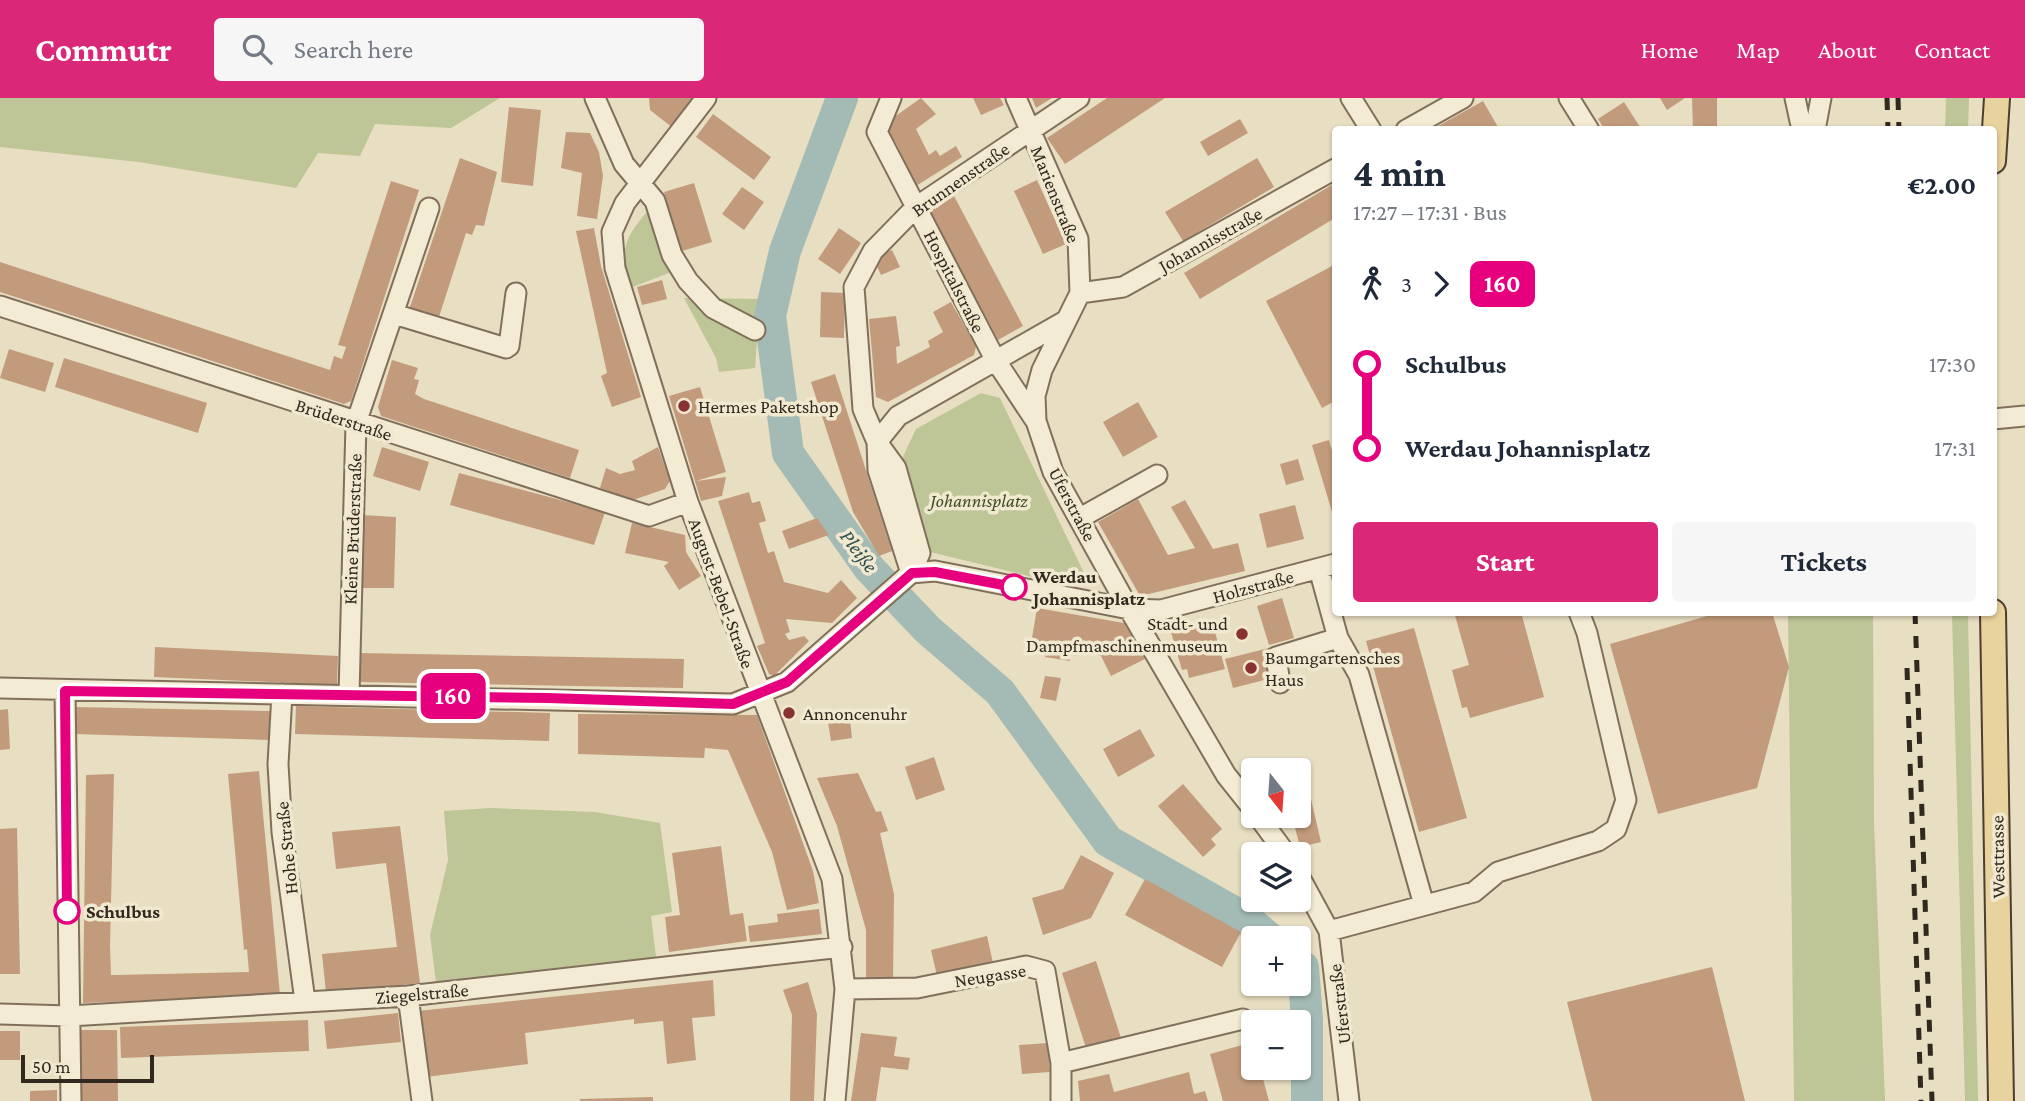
<!DOCTYPE html>
<meta charset="utf-8">
<style>
:root{--surface:#fff;--page:#f6f6f7;--text:#1f2937;--muted:#747a83;--accent:#db2777}
body{margin:0;font-family:"Crimson Pro",serif;background:var(--page);color:var(--text);height:100vh;display:flex;flex-direction:column;font-size:26px;white-space:nowrap}
*{box-sizing:border-box;margin:0}
p{font-size:23px;color:var(--muted)}
.icon{flex:none;width:38px;height:38px;fill:none;stroke:currentColor;stroke-width:2;stroke-linecap:round;stroke-linejoin:round}
.map{position:relative;flex:1;overflow:hidden}
.details{position:absolute;left:1332px;top:28px;width:665px;height:490px;display:flex;flex-direction:column;background:var(--surface);border-radius:7px;box-shadow:0 2px 5px #0004}
.details>*{flex:none}
.badge{padding:0 14px;border-radius:10px;font-size:24px;line-height:46px}
.needle{width:46px;rotate:163deg}
.controls{position:absolute;left:1241px;top:660px;display:grid;gap:14px}
.controls a{display:grid;place-items:center;width:70px;height:70px;border-radius:7px;background:var(--surface);box-shadow:0 2px 5px #0004;font-size:35px}
.scale{position:absolute;left:21px;bottom:18px;width:133px;box-sizing:border-box;padding-left:7px;border:4px solid #31281e;border-top:0;font-size:19px;line-height:24px;white-space:nowrap;color:#31281e;-webkit-text-stroke:5px #f1e8d0;paint-order:stroke}
.map>.badge{position:absolute;translate:-50% -50%;box-shadow:0 0 0 4px #fff}
.legs{display:flex;align-items:center;gap:10px;height:77px;padding:0 21px;font-size:23px}
.legs p{margin-inline-start:auto}
.headline{display:flex;align-items:center;justify-content:space-between;height:119px;padding:0 21px}
h1{font-size:38px;font-weight:700;line-height:52px}
.primary-button{display:flex;gap:14px;margin-top:auto;padding:14px 21px}
.primary-button a{flex:1;height:80px;border-radius:7px;background:var(--accent);color:#fff;font-size:28px;font-weight:700;line-height:80px;text-align:center}
.primary-button a+a{background:var(--page);color:var(--text)}
ul{padding:0 21px;list-style:none}
li{display:flex;align-items:center;gap:24px;height:84px;font-size:26px}
li i{display:grid;place-items:center;width:10px;height:100%;margin:0 9px;background:currentColor}
li i::after{content:'';width:18px;height:18px;margin:-9px;border:5px solid;border-radius:50%;background:var(--surface)}
li p{margin-inline-start:auto}
li:first-child i{background:linear-gradient(#0000 50%,currentColor 0)}
li:last-child i{background:linear-gradient(currentColor 50%,#0000 0)}
header{display:flex;align-items:center;gap:42px;box-sizing:border-box;height:98px;padding:0 35px;background:var(--accent);color:#fff}
header strong{font-size:33px}
nav{display:flex;gap:38px;margin-inline-start:auto;font-size:24px}
.search{width:490px;height:63px;background:var(--page);display:flex;align-items:center;gap:18px;box-sizing:border-box;padding:0 24px;border-radius:7px;color:var(--muted);font-size:26px}
.map>svg:first-child{display:block}
</style>
<header>
<strong>Commutr</strong>
<div class="search"><svg class="icon" aria-label="search" viewBox="0 0 24 24"><circle cx="10" cy="10" r="6"/><path d="M15 15l6 6"/></svg>Search here</div>
<nav><a>Home</a><a>Map</a><a>About</a><a>Contact</a></nav>
</header>
<div class="map">
<svg width="2025" height="1003" viewBox="0 0 2025 1003">
<rect width="100%" height="100%" fill="#e8dec2"/>
<path fill="#bec597" d="M0,0H500L451,30L375,26L360,58L318,55L296,90L139,64L0,49Z
M1946,0H1969L1968,31H1945Z
M652,108L677,172L630,190C618,150 626,138 652,108Z
M684,200L760,201L755,270L719,274L716,260Z
M981,295L1000,300L1084,475L1070,488L930,454L900,365L916,331Z
M1788,515H1873L1874,725L1885,1003H1794Z
M1952,515H1968L1978,1003H1965Z
M491,710L595,714L660,725L672,814L651,818L656,859L436,884L430,837L448,762L444,713Z"/>
<g fill="none" stroke-linecap="round" stroke-linejoin="round">
<path stroke="#a4bbb5" stroke-width="32" d="M842,0L785,153L770,218L788,355L869,470L928,532L1000,594L1108,743L1248,822L1269,840
M1298,866L1303,869L1307,921V1003"/>
</g>
<path fill="#c29b7c" d="M649,0H695L673,30L650,12Z
M921,0L936,16L916,31L929,57L936,52L940,58L956,48L962,59L916,88L896,45L883,27Z
M973,0H1000L1004,7L981,17Z
M1032,0H1052L1036,10Z
M1107,0H1165L1065,66L1047,40Z
M1660,0H1685L1667,12Z
M1692,0H1717V32H1693Z
M1483,3L1498,29L1494,32H1431Z
M1624,4L1642,32H1605L1598,21Z
M509,9L541,12L533,88L501,84Z
M713,16L771,59L754,82L696,39Z
M1240,21L1248,35L1208,58L1200,44Z
M566,34L590,35L599,54L603,78L597,121L577,118L582,75L561,70Z
M460,60L497,74L484,128L476,127L472,137L466,135L437,225L408,215Z
M1257,60L1274,89L1183,143L1165,114Z
M1037,82L1066,146L1043,156L1014,93Z
M391,83L419,92L351,303L344,306L0,194V164L330,272L334,258L342,261L346,249L338,247Z
M694,85L712,144L682,153L664,94Z
M1335,85V120L1200,201L1184,175Z
M742,89L764,104L744,132L722,116Z
M954,98L1023,228L998,242L928,111Z
M594,130L601,168L641,299L612,309L601,278L607,275L576,133Z
M839,130L861,145L840,176L818,161Z
M892,152L900,169L881,177L873,160Z
M1332,168L1335,173V303L1322,310L1266,203Z
M662,182L667,201L642,207L637,189Z
M821,194L845,195L844,240L820,239Z
M951,204L976,248L974,257L888,304L876,299L869,221L896,218L900,248L896,249L897,266L930,249L928,243L943,234L933,214Z
M9,251L54,265L45,294L0,280Z
M64,260L207,305L198,335L55,289Z
M392,262L418,270L414,281L419,282L415,296L424,301L579,352L570,380L381,318L378,309Z
M835,276L892,453L879,458L853,414L811,284Z
M700,289L726,374L696,383L726,379L722,398L701,403L669,298Z
M1138,304L1158,339L1123,359L1103,324Z
M1329,342L1335,363V424L1312,347Z
M382,349L429,364L420,393L373,378Z
M658,349L670,383L665,391L633,402L600,390L606,370L620,376L635,372L632,363Z
M1298,361L1304,382L1286,387L1280,366Z
M459,375L605,414L594,447L450,407Z
M749,394L752,405L760,403L766,423L759,425L768,455L774,453L784,484L828,495L841,482L857,500L832,525L786,521L790,534L785,536L789,542L804,538L809,543L774,578L769,576L757,548L765,545L718,403Z
M1138,401L1168,457L1195,450L1171,409L1185,402L1213,451L1238,445L1245,473L1140,498L1098,424Z
M1295,407L1304,441L1267,450L1259,416Z
M363,417L396,419L394,490H362Z
M817,420L829,437L789,451L782,433Z
M632,425L685,437L686,454L701,478L679,492L664,468L669,464L625,455Z
M1282,500L1294,540L1269,547L1257,508Z
M1037,510L1124,525L1145,561L1111,578L1101,558L1080,554L1079,558L1070,557V563L1045,559L1046,549L1031,546Z
M1454,514H1521L1544,599L1470,620L1467,609L1462,610L1452,572L1469,567Z
M1721,514H1772L1789,569L1757,690L1658,716L1610,546Z
M1212,523L1225,571L1189,580L1187,571L1182,572L1171,534Z
M1414,530L1467,720L1419,734L1366,543Z
M155,549L338,558L337,587L154,579Z
M1269,550L1276,579L1233,590L1225,561Z
M359,555L684,561L683,590L358,584Z
M1045,578L1061,580L1056,603L1040,600Z
M296,608L550,615L549,643L295,636Z
M75,609L270,613V642L74,636Z
M8,611L10,651L0,652V612Z
M578,616L757,617L813,773L819,805L787,812L772,754L728,652L705,650L704,660L578,656Z
M850,621L852,640L831,643L828,624Z
M1140,631L1155,658L1118,679L1103,651Z
M934,659L945,692L916,702L905,669Z
M259,673L280,897L83,905L86,677L114,676L110,848L111,877H116L249,874L247,851L244,852L228,676Z
M858,675L876,714L881,713L888,733L880,735L894,796L893,884L866,885V832L837,728L817,680Z
M1183,686L1222,731L1211,741L1216,747L1203,759L1158,708Z
M1310,697L1321,744L1300,749L1292,718H1298V700Z
M400,728L420,885L326,895L322,856L397,849L386,765L336,771L332,734Z
M17,730L20,876H0V731Z
M721,748L730,817L743,815L747,843L669,854L665,819L680,817L672,755Z
M1081,757L1114,775L1091,820L1043,837L1032,800L1063,791Z
M1145,781L1241,834L1222,869L1125,817Z
M819,811L822,836L750,844L748,828L778,824L777,816Z
M987,838L993,865L937,878L931,852Z
M1096,863L1122,943L1087,953L1062,875Z
M1712,869L1745,1003H1592L1567,904Z
M713,882L715,918L692,920L696,962L667,966L663,923L634,926V921L525,935L528,966L426,979L418,913Z
M808,884L817,916L814,1003H790L792,917L783,892Z
M398,915L401,944L327,951L324,923Z
M308,922L309,953L121,960L120,929Z
M77,932H117L118,1003H79Z
M0,933H20V962H0Z
M861,935L897,939L894,958L910,960L908,972L881,969L876,1003H851Z
M1253,944V970H1260L1269,1003H1223L1210,956Z
M1048,945L1050,974L1022,976L1019,947Z
M1189,974L1194,996L1205,993L1208,1003H1080L1078,983L1109,976L1114,994Z
M57,992V1003H30V993Z
M653,999V1003H580V1001Z"/>
<g fill="none" stroke-linecap="round" stroke-linejoin="round">
<defs>
<path id="minor" d="M595,0L624,66L655,103L672,157L688,183L713,210L755,232
M706,0L625,105L612,134L615,170L688,404L832,781L845,891L835,1003
M891,0L877,34L996,263L1035,322
M1016,0L1078,141L1080,195L1042,272L1035,298L1036,323L1053,374L1129,511L1226,677L1253,711
M1351,0L1371,32
M1569,0L1589,32
M1795,0L1802,32
M1406,32L1463,0
M1815,32L1821,0
M1080,195L1123,189L1335,71
M0,208L649,418L688,404
M394,216L506,250L509,248L516,195
M1993,321L2025,318
M1080,420L1157,377
M1319,471L1338,540L1359,577L1424,807
M911,475L920,455L896,370L877,344L863,311L854,189L873,153L916,109L1079,0
M911,475L878,372L877,344L898,318L1065,223
M1280,585L1276,559L1338,540
M0,590L733,606L787,584L911,475L935,473L1129,511L1161,512L1335,466
M65,593L71,1003
M282,596L278,666L282,734L305,903
M349,597L356,325L429,110
M1258,718L1286,756
M1298,776L1329,833L1349,1003
M1329,833L1474,794L1498,774L1598,743L1616,731L1626,702L1587,535L1579,514
M845,891L917,890L1026,868L1045,873L1061,965V1003
M408,898L422,1003
M0,916L69,918L408,898L842,849
M1061,965L1243,921"/>
<path id="major" d="M1993,63L1997,0
M1993,514L2001,1003"/>
</defs>
<use href="#minor" stroke="#80705b" stroke-width="23"/>
<use href="#major" stroke="#4e3e2f" stroke-width="28"/>
<use href="#minor" stroke="#f4ebd4" stroke-width="19"/>
<use href="#major" stroke="#e8d29d" stroke-width="24"/>
<path stroke="#31281e" stroke-width="5" stroke-dasharray="12 12" stroke-linecap="butt" d="M1887,0L1888,32
M1898,0L1899,32
M1915,514L1932,1003
M1907,570L1921,1003"/>
</g>
<g fill="none" stroke-linecap="round" stroke-linejoin="round">
<defs>
<path id="line-1" d="M67,813L65,593L548,600L733,606L787,584L912,475L935,474L1014,489"/>
</defs>
<use href="#line-1" stroke="#fff" stroke-width="16"/>
<use href="#line-1" stroke="#e6007e" stroke-width="10"/>
</g>
<g fill="#883332" stroke="#f1e8d0" stroke-width="2.5">
<circle cx="684" cy="308" r="7"/>
<circle cx="1242" cy="536" r="7"/>
<circle cx="1251" cy="570" r="7"/>
<circle cx="789" cy="615" r="7"/>
</g>
<g fill="#fff" stroke="#e6007e" stroke-width="3.5">
<circle cx="1014" cy="489" r="12"/>
<circle cx="67" cy="813" r="12"/>
</g>
<g text-anchor="middle" stroke-width="7" stroke-linejoin="round" paint-order="stroke">
<g font-size="19" fill="#31281e" stroke="#f1e8d0">
<text transform="translate(960 81) rotate(-35)" y="7">Brunnenstraße</text>
<text transform="translate(1056 96) rotate(68)" y="7">Marienstraße</text>
<text transform="translate(1210 141) rotate(-29)" y="7">Johannisstraße</text>
<text transform="translate(955 183) rotate(63)" y="7">Hospitalstraße</text>
<text transform="translate(344 321) rotate(18)" y="7">Brüderstraße</text>
<text transform="translate(1073 406) rotate(62)" y="7">Uferstraße</text>
<text transform="translate(352 431) rotate(-88)" y="7">Kleine Brüderstraße</text>
<text transform="translate(1253 488) rotate(-15)" y="7">Holzstraße</text>
<text transform="translate(722 495) rotate(70)" y="7">August-Bebel-Straße</text>
<text transform="translate(286 750) rotate(-96)" y="7">Hohe Straße</text>
<text transform="translate(1997 759) rotate(-91)" y="7">Westtrasse</text>
<text transform="translate(990 877) rotate(-9)" y="7">Neugasse</text>
<text transform="translate(422 895) rotate(-5)" y="7">Ziegelstraße</text>
<text transform="translate(1339 906) rotate(-97)" y="7">Uferstraße</text>
</g>
<g font-size="19" fill="#31281e" stroke="#f1e8d0" text-anchor="start">
<text x="698" y="315">Hermes Paketshop</text>
<text x="1228" y="532" text-anchor="end">Stadt- und<tspan x="1228" dy="22">Dampfmaschinenmuseum</tspan></text>
<text x="1265" y="566">Baumgartensches<tspan x="1265" dy="22">Haus</tspan></text>
<text x="803" y="622">Annoncenuhr</text>
</g>
<g font-size="19" font-style="italic" fill="#414b26" stroke="#f1e8d0">
<text x="979" y="409">Johannisplatz</text>
</g>
<g font-size="19" font-weight="bold" fill="#31281e" stroke="#f1e8d0" text-anchor="start">
<text x="1033" y="485">Werdau<tspan x="1033" dy="22">Johannisplatz</tspan></text>
<text x="86" y="820">Schulbus</text>
</g>
<g font-size="21" font-style="italic" fill="#2e4f4e" stroke="#f1e8d0">
<text transform="translate(859 453) rotate(53)" y="7">Pleiße</text>
</g>
</g>
</svg>
<div class="controls">
<a><svg class="needle" viewBox="-14 -14 28 28"><path d="M0-13l5 13h-10z" fill="#e53935"/><path d="M0 13l5-13h-10z" fill="#747a83"/></svg></a>
<a><svg class="icon" aria-label="layers" viewBox="0 0 24 24"><path d="M12 4l9 5-9 5-9-5zM3 14l9 5 9-5"/></svg></a>
<a>+</a>
<a>−</a>
</div>
<div class="scale">50 m</div>
<b class="badge" style="left:453px;top:598px;background:#e6007e;color:#fff">160</b>
<section class="details">
<div class="headline"><div><h1>4 min</h1><p>17:27 – 17:31 · Bus</p></div><b>€2.00</b></div>
<div class="legs"><svg class="icon" aria-label="walk" viewBox="0 0 24 24"><circle cx="13" cy="4" r="2"/><path d="M13 8l-2 6 4 7M11 14l-3 7M7 12l3-4h3l4 4"/></svg>3<svg class="icon" aria-label="forward" viewBox="0 0 24 24"><path d="M9 5l7 7-7 7"/></svg><b class="badge" style="background:#e6007e;color:#fff">160</b></div>
<ul>
<li><i style="color:#e6007e"></i><b>Schulbus</b><p>17:30</p></li>
<li><i style="color:#e6007e"></i><b>Werdau Johannisplatz</b><p>17:31</p></li>
</ul>
<div class="primary-button"><a>Start</a><a>Tickets</a></div>
</section>
</div>
